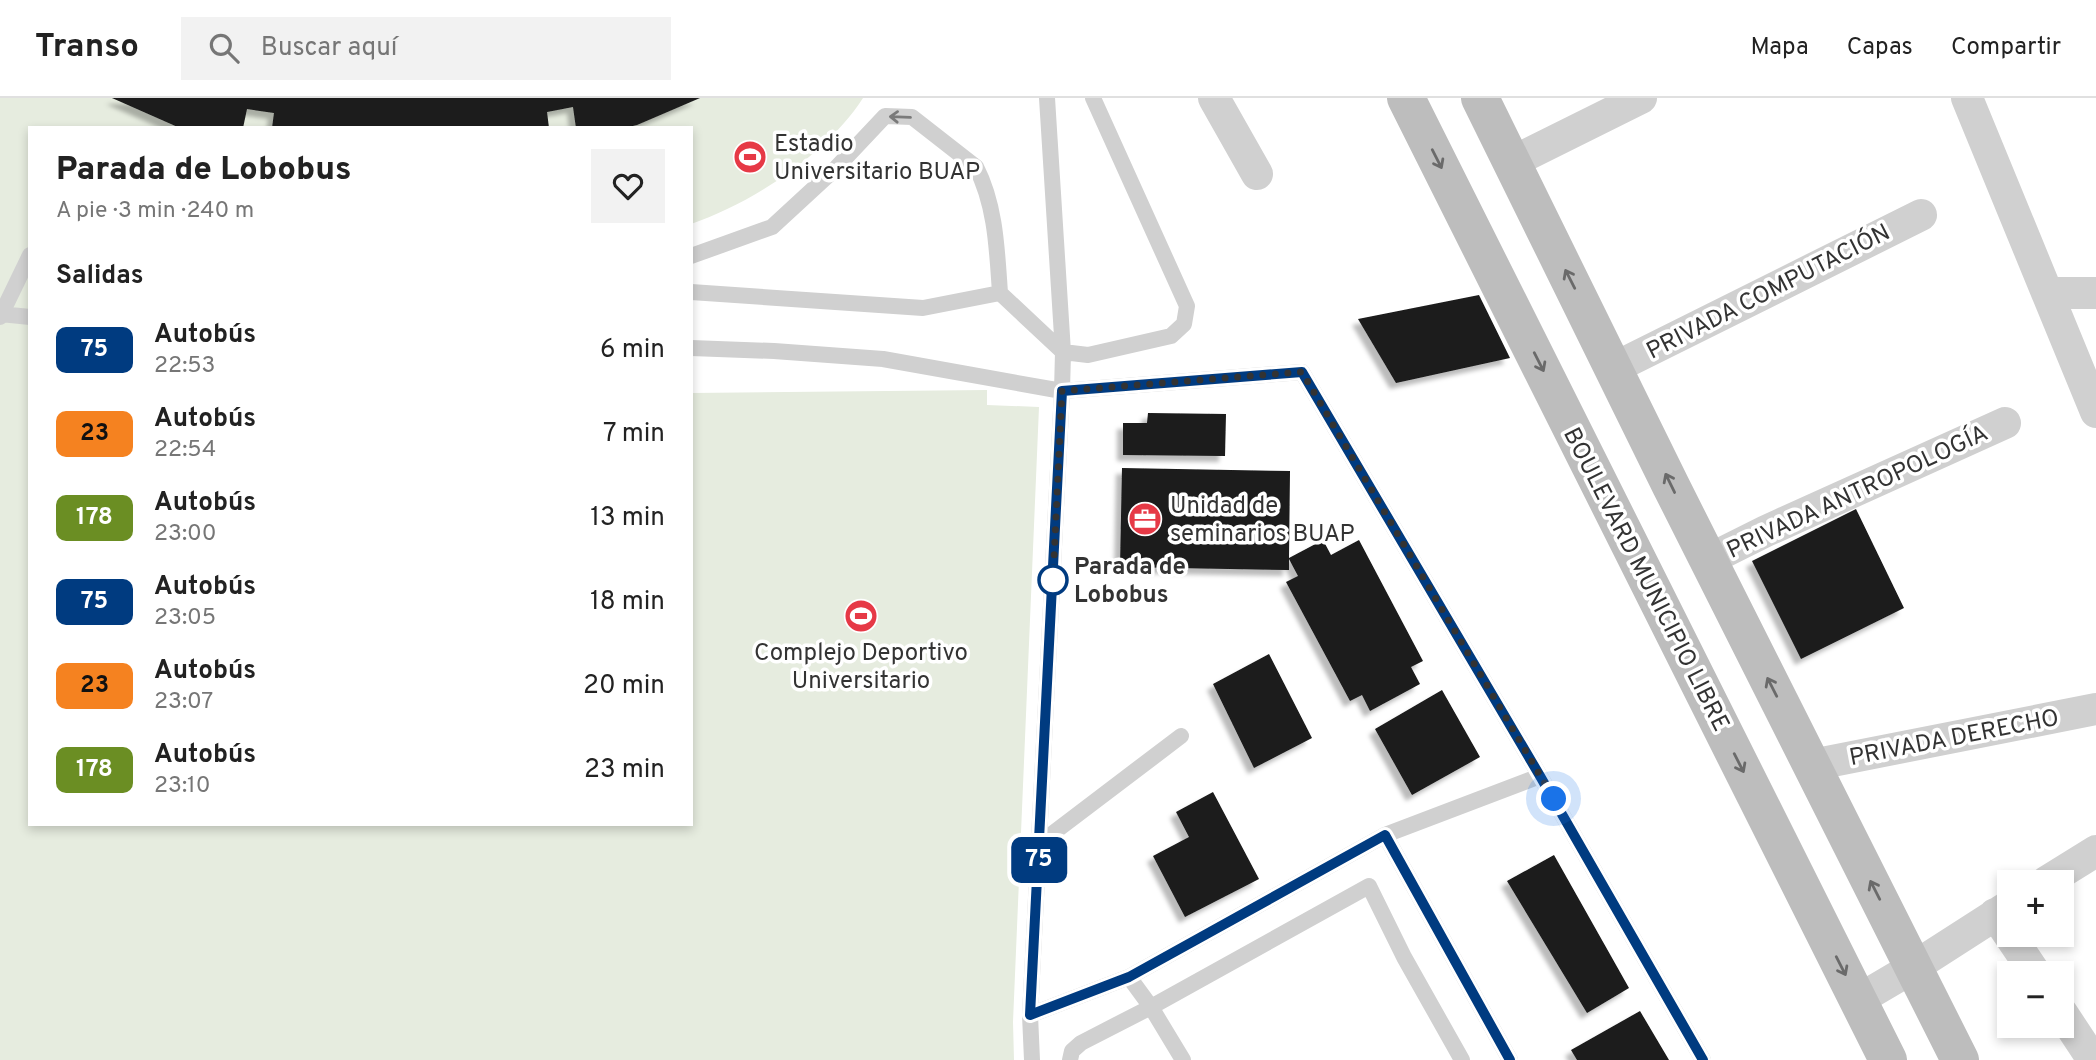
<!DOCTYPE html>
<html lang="es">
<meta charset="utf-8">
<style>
:root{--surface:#fff;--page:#f2f2f2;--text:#222;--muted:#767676;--line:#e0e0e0}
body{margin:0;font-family:Overpass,sans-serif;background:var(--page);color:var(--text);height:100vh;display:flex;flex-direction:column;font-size:26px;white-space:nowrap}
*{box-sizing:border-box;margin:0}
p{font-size:23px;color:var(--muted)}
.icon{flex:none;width:38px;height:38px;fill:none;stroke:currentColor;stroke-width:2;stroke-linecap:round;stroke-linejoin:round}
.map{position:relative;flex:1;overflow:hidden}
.drawer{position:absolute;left:28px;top:28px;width:665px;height:700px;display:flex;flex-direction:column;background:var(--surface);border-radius:0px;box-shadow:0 4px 10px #0003}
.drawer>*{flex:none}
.badge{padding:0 14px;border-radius:10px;font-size:24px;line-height:46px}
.controls{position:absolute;left:1997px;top:772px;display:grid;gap:14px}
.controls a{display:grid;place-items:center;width:77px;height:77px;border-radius:0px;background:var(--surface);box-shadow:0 4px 10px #0003;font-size:35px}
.you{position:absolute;width:35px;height:35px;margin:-18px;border:5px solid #fff;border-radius:50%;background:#1a73e8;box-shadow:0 0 0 10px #1a73e833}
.map>.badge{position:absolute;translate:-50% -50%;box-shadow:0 0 0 4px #fff}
h2{padding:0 28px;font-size:26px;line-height:63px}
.round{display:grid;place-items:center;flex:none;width:74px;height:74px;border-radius:0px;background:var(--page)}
.summary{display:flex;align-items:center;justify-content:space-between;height:119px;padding:0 28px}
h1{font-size:33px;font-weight:800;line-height:52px}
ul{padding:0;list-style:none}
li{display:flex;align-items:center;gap:21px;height:84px;padding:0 28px}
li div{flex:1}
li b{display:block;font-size:26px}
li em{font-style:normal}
li .badge{min-width:77px;font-weight:700;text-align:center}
header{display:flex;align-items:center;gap:42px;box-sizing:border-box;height:98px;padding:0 35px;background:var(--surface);border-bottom:2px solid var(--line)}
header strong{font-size:33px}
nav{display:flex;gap:38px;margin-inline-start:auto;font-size:24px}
.search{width:490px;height:63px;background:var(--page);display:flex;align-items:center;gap:18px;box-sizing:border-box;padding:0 24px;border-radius:0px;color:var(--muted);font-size:26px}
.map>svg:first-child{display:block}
</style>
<header>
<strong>Transo</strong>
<div class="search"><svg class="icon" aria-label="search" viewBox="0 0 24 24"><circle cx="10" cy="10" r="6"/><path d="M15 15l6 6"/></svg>Buscar aquí</div>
<nav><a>Mapa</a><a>Capas</a><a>Compartir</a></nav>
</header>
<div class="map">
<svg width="2096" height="962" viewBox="0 0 2096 962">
<defs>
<filter id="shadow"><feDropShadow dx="-6" dy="6" stdDeviation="2" flood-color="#0004"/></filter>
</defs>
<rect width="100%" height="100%" fill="#fff"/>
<path fill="#e6ecdf" d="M0,0H863C828,55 753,105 691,126V30H30V726H691V295L987,292V307L1039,309L1013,924L1014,962H0Z"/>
<path fill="#1a1a1a" filter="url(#shadow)" d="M112,0H700L637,27L624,30H576L573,9L547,14L549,30H272L274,15L247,11L243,30H180Z
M1479,197L1510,260L1396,285L1358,221Z
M1148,315L1226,316L1225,358L1123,357V325H1147Z
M1122,370L1290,373L1289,460L1323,442L1331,457L1359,442L1423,563L1411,569L1420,586L1370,613L1362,597L1350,603L1286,484L1298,478L1289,461V472L1120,469Z
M1856,411L1904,510L1801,561L1752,463Z
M1269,556L1312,640L1254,670L1213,586Z
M1442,592L1480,659L1412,697L1375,631Z
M1213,694L1259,781L1185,819L1153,758L1189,739L1176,714Z
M1554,757L1629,890L1587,915L1507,783Z
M1640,913L1669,962H1577L1571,952Z"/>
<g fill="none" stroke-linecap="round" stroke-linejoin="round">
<path stroke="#d0d0d0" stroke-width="16" d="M691,158L772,129L836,70L885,18L912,19L976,69C996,108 997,153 1000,195
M691,194L923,210L1000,195L1063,254L1088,257L1171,238L1184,226L1187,208L1093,0
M0,216L30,219
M0,219L30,157
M691,250L774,253L883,261L1062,293L1302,274L1540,678L1703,962
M1385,737L1510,962
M1040,745L1181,638
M1129,879L1151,909L1183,962
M1030,917L1129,879L1385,737L1540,678
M1032,962L1030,917L1062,293L1063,254L1047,0
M1070,962L1072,953L1081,945L1151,909L1369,788L1404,859L1462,962"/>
<path stroke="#d0d0d0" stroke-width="32" d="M1214,0L1257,76
M1967,0L2096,314
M1512,64L1641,0
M2047,195H2096
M1614,270L1921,117
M1708,462L1766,433L2005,325
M1812,667L2096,611
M2046,784L2096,753
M1995,816L2035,875
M1858,902L1914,869L2009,808
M2062,915L2093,962"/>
<path stroke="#bdbdbd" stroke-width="38" d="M1406,0L1888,962
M1480,0L1671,388L1960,962"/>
</g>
<defs><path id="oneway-shaft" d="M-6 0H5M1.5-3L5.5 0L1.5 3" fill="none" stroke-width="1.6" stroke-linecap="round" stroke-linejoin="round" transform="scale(1.75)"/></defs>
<use stroke="#7a7a7a" href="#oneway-shaft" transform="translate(900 19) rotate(-178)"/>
<g stroke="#6a6a6a">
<use href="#oneway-shaft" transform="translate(1437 61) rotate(63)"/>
<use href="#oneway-shaft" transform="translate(1570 181) rotate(-117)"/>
<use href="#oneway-shaft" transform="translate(1539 264) rotate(63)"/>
<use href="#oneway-shaft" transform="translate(1670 385) rotate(-116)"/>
<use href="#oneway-shaft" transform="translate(1772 589) rotate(-117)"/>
<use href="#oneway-shaft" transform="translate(1739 665) rotate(63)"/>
<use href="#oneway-shaft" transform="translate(1875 792) rotate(-117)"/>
<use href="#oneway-shaft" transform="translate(1841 868) rotate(63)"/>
</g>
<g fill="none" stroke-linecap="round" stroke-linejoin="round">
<defs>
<path id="line" d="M1510,962L1385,737L1129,879L1030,917L1062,293L1302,274L1540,678L1703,962"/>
</defs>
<use href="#line" stroke="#fff" stroke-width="16"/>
<use href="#line" stroke="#003b80" stroke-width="10"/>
<path stroke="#333" stroke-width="7" stroke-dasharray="0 12.6" d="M1053,482L1062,293L1302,274L1554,701"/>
</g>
<defs>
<symbol id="stadium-disc" viewBox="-11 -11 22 22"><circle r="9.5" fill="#e63946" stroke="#fff"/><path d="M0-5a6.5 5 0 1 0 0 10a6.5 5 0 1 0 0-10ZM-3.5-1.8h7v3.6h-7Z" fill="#fff"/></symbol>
<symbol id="office-disc" viewBox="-11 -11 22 22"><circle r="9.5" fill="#e63946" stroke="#fff"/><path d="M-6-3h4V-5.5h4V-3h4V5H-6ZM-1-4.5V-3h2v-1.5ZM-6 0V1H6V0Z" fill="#fff"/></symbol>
</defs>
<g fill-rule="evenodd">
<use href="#stadium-disc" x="731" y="40" width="38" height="38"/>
<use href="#office-disc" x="1126" y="402" width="38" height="38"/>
<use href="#stadium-disc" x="842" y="499" width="38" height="38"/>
</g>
<circle fill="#fff" stroke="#003b80" stroke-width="3.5" cx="1053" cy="482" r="14"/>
<g text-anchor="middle" stroke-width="7" stroke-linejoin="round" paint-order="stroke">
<g font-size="24" fill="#333" stroke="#fff" text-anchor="start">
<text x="774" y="53">Estadio<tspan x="774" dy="28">Universitario BUAP</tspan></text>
<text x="1170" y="415">Unidad de<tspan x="1170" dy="28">seminarios BUAP</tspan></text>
<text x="861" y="562" text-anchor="middle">Complejo Deportivo<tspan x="861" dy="28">Universitario</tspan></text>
</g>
<g font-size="24" fill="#333" stroke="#fff">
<text transform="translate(1768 193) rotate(-27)" y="8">PRIVADA COMPUTACIÓN</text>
<text transform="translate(1857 393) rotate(-25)" y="8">PRIVADA ANTROPOLOGÍA</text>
<text transform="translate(1647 481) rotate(63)" y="8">BOULEVARD MUNICIPIO LIBRE</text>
<text transform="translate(1954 639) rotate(-11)" y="8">PRIVADA DERECHO</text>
</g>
<g font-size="24" font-weight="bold" fill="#333" stroke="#fff" text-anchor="start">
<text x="1074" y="476">Parada de<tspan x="1074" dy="28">Lobobus</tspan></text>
</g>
</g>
</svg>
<div class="controls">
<a>+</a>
<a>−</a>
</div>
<div class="you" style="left:1554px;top:701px"></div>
<b class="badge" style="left:1039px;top:762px;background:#003b80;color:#fff">75</b>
<section class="drawer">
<div class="summary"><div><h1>Parada de Lobobus</h1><p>A pie · 3 min · 240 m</p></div><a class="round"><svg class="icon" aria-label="heart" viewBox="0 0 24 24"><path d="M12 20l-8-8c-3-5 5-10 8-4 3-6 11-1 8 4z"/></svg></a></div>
<h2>Salidas</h2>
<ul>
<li><span class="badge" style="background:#003b80;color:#fff">75</span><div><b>Autobús</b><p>22:53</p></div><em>6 min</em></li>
<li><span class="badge" style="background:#f58220;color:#111">23</span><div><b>Autobús</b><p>22:54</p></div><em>7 min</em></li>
<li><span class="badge" style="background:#6b8e23;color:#fff">178</span><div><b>Autobús</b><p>23:00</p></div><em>13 min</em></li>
<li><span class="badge" style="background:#003b80;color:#fff">75</span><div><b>Autobús</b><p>23:05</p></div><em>18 min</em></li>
<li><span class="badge" style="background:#f58220;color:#111">23</span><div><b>Autobús</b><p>23:07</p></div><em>20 min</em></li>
<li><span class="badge" style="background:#6b8e23;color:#fff">178</span><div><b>Autobús</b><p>23:10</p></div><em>23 min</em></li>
</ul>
</section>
</div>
